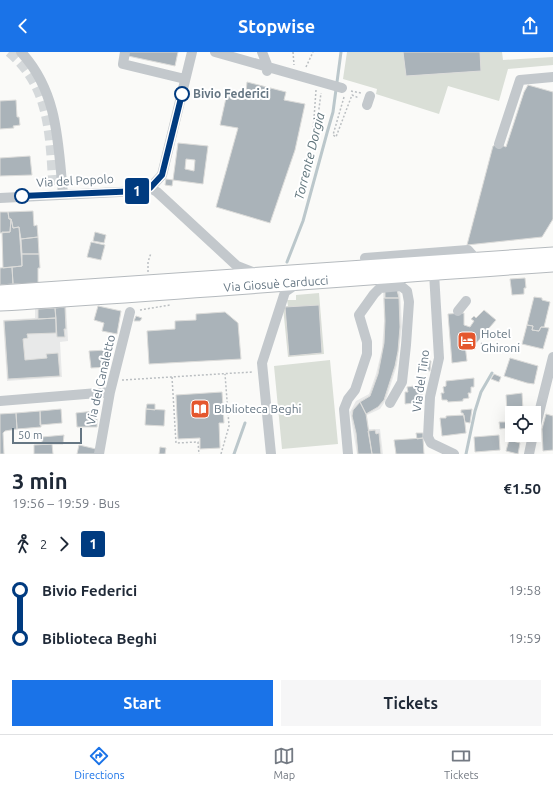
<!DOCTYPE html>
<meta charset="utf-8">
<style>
:root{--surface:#fff;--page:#f6f6f7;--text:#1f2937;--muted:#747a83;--line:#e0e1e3;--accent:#1a73e8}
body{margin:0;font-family:Ubuntu,sans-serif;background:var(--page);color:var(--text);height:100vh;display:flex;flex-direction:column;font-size:15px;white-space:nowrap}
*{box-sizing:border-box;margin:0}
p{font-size:13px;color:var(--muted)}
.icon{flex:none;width:22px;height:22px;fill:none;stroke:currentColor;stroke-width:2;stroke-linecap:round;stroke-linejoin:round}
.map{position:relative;height:402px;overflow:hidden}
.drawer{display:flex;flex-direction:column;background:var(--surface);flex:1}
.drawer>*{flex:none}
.badge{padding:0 8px;border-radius:3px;font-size:14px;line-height:26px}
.tools{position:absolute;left:505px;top:354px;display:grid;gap:8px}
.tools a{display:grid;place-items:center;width:36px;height:36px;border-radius:0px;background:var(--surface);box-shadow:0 4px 16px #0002;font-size:20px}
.scale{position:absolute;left:12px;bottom:10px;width:70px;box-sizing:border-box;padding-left:4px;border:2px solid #657683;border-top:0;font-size:11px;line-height:14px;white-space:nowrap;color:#657683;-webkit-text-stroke:3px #fff;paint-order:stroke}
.map>.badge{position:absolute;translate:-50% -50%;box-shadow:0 0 0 2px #fff}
.legs{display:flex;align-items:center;gap:6px;height:44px;padding:0 12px;font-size:13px}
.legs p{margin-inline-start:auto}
.summary{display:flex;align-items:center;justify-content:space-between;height:68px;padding:0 12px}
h1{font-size:22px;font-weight:600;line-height:30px}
.button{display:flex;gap:8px;margin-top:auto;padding:8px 12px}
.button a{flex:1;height:46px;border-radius:0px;background:var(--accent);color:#fff;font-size:16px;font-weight:600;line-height:46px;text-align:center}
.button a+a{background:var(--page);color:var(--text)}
ul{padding:0 12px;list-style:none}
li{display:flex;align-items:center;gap:14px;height:48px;font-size:15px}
li i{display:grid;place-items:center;width:6px;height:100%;margin:0 5px;background:currentColor}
li i::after{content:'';width:10px;height:10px;margin:-5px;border:3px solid;border-radius:50%;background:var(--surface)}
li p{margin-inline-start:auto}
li:first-child i{background:linear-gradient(#0000 50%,currentColor 0)}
li:last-child i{background:linear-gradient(currentColor 50%,#0000 0)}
header{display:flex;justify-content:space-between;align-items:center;height:52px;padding:0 12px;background:var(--accent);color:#fff;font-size:18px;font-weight:600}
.tab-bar{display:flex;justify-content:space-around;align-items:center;height:56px;border-top:1px solid var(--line);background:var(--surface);font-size:11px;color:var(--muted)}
.tab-bar a{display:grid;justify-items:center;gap:2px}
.tab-bar .active{color:var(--accent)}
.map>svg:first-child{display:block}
</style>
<header><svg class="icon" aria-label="back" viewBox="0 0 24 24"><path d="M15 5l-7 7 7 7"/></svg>Stopwise<svg class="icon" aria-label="share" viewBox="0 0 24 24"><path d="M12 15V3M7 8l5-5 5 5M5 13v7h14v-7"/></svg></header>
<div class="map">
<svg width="553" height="402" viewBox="0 0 553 402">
<rect width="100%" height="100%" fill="#fafaf8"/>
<path fill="#e8e9e9" d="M400,237L402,275L397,313L386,348L380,357L367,363L369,377H380L383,402H357L350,360L356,349L369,342L376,322L382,297L384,269L383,238Z
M66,253L68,289L60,290L62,325L7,329L3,268L35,266V255Z"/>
<path fill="#dadfd7" d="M347,0H403L406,24L481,19L480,0H502L503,8L553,5V13L508,17L499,49L448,34L439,62L376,42L377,37L343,27Z
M319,241L324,302L288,305L283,255L288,254L287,248H296V243Z
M330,308L338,392L282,397L274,314Z"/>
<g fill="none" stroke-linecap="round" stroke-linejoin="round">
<path stroke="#bbc7cb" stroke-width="3" d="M287,210L303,169L327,81L333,60L341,0
M234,402L245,371
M466,402L475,359L481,340L492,321"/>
</g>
<path fill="#aab3b9" stroke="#dcdcda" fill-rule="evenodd" d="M129,0H178L175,14L128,4Z
M403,0H480L481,19L406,24Z
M247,30L286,40L284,48L305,52L295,98L270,171L216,155L238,76L220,73L228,37L246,40Z
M528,33L553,40V167L542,185L467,193L493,94L499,92L506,95L524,40Z
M16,48L17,65H19L20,73L13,74L14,76L0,77V49Z
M178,91L208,94L203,132L173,128ZM186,107L195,108L194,119L185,117Z
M30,104L32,123L0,124V106Z
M166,127L173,128L172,134L165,133Z
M33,159L34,174L37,173L38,185L21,187L19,175L13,176L12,170L11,167H9L8,160Z
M0,160H8L9,167H11L10,180L0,181Z
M11,167L13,176L19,175L22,214L3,216L2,180H10Z
M95,180L106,183L104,191L93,189Z
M38,185L39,202H22L21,187Z
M91,190L105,193L101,208L87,205Z
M22,202H39L40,216H38V231L13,232L12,215L22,214Z
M12,215L13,232L0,233V216Z
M525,226L526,236H524V242L512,243L510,227Z
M397,238L399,246H385V239Z
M534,245L542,246V248L550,250L544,275H541L539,279L532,278L533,274L527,273Z
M384,246H399L400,275L398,299L395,314L384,348L378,355L366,362L360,350L370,344L378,322L384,291L385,269Z
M319,253L322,301L289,304L285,255Z
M98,254L121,259L117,282L102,279L104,271L94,268Z
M65,255L66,277H64L65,285H57L55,256Z
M55,256L56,266L38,267V257Z
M484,258L496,268L472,296L468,292L465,293L467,309L452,311L448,262L464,261V273L470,275L474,269L471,267L474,264L476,266Z
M225,260L238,271L241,307L149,312L147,279L175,277V269L196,268V262Z
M136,264L142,266L140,269H134Z
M56,266V281L27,282L28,286L23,287L25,308L47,306L46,302L58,301L60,324L8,327L4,269Z
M527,273L533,274L532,278L539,279L541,275L549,276L543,297L522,292Z
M107,298L108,315L91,316L89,299Z
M510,306L538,314L534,332L527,331L504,324Z
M425,308L431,309L430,319L423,318Z
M494,322L501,325L499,330L491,327Z
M474,326V335H471V341H468L469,346L463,347V349L448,350L447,348H442L441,341H444L443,335L446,334V329Z
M421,333L423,350L405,352V340H408L407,335Z
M222,340L224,371H219L220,396L200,397V386L178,387L176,343Z
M522,341L523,358L507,360L506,343Z
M360,350L366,362L372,402H358L356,381L352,364L353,358Z
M147,352H155V358L146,357Z
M61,357L62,371L40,373V359Z
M146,357L165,358L164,374L145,373Z
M472,357L470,371L465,370L463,361H461V358Z
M523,358V361H512V373L507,374V360Z
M40,359L41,375L17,377L16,361Z
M94,359V364H97V375H77L76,361Z
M16,361L17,377L5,379L3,381L4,402H0V362Z
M546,362L553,364V398L543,399L542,377Z
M464,363L466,381L442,384L440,366H446V364Z
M499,370H507V376L500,377Z
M375,378L376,382L379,381L381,402H372L368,379Z
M416,381H423V386L417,387Z
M64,383L63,392H42V385Z
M499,383L500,398L475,400L474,385Z
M423,386L424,402H396L394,388Z
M509,388L520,391L518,402L506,399Z
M52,392L53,402H34V393Z
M79,393L96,397L95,402H77Z
M160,395L166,396L165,402H159Z"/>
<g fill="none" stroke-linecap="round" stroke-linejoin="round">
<path stroke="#d5d9db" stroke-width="10" stroke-dasharray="10 5" stroke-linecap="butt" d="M9,0C53,36 50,91 54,143"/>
<defs>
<path id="major" d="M0,240L553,202
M0,252C184,241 369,225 553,213"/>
</defs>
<use href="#major" stroke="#b5babe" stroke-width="15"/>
<path stroke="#bbbfc2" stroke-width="1.5" stroke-dasharray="2 2" stroke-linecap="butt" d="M293,0L294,13
M306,15L313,0
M316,38L313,80H316L321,41
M351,39L361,41
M344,45L333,83L336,85L352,43L359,46
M148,220V210L151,201
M140,258L170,253
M481,291L491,298
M172,325L176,391L198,390L199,402
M122,328L252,320
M221,402L229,374L225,322"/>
<path stroke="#c3c8cc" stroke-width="10" d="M21,0C58,40 58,90 63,142
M125,0L123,12L185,27
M215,0L342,36
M262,0L268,15L267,19
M367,53L370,44
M499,92L520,28L553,25
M150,136L162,123L192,0
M150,136L157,140L237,214L255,221
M0,146L139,139L150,136
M365,206L468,198L476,207
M434,221L439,306L430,345L428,385L431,391L454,402
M458,259L466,249
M0,349L110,340
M534,381L553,305
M99,402L110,340L130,260
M271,402L262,311L285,240L298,231
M348,402L344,357L348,347L355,338L367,302V290L359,263L374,242L380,236L401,234L407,239L409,250L406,293L402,330L390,351
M529,402L533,383"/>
<use href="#major" stroke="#fff" stroke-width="13"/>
</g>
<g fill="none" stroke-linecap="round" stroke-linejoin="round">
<defs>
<path id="line-1" d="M22,144L139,139L150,136L162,123L182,42"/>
</defs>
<use href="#line-1" stroke="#fff" stroke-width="9"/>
<use href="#line-1" stroke="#003b80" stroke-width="6"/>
</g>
<defs>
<symbol id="hotel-square" viewBox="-11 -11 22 22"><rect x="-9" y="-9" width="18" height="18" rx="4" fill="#e4572e" stroke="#fff"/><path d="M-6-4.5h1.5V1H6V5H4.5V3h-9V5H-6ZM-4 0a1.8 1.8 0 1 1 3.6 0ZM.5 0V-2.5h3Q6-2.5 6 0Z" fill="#fff"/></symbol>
<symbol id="library-square" viewBox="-11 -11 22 22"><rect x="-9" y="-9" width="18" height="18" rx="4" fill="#e4572e" stroke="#fff"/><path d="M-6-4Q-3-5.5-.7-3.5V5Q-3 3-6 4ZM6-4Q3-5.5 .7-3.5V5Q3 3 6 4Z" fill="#fff"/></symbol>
</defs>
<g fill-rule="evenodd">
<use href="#hotel-square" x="456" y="278" width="22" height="22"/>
<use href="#library-square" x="189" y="346" width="22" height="22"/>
</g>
<g fill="#fff" stroke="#003b80" stroke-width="2">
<circle cx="182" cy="42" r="7"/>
<circle cx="22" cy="144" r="7"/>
</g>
<g text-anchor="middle" stroke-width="4" stroke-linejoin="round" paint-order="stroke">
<g font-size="12" font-weight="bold" fill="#657683" stroke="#fff" text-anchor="start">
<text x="193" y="46">Bivio Federici</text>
</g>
<g font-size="12" fill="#657683" stroke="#fff">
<text transform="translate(75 129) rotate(-3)" y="4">Via del Popolo</text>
<text transform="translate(276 232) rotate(-4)" y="4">Via Giosuè Carducci</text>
<text transform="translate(101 328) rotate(-77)" y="4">Via del Canaletto</text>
<text transform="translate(421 329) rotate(-82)" y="4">Via del Tino</text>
</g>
<g font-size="12" fill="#657683" stroke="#fff" text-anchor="start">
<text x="481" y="286">Hotel<tspan x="481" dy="14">Ghironi</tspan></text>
<text x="214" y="361">BIblioteca Beghi</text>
</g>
<g font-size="13" font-style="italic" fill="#60757c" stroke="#fff">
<text transform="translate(309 104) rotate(-76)" y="5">Torrente Dorgia</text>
</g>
</g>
</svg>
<div class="tools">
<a><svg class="icon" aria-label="locate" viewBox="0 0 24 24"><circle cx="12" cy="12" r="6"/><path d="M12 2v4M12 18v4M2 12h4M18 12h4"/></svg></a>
</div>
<div class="scale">50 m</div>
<b class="badge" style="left:137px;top:139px;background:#003b80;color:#fff">1</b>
</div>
<section class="drawer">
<div class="summary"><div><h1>3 min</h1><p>19:56 – 19:59 · Bus</p></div><b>€1.50</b></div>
<div class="legs"><svg class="icon" aria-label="walk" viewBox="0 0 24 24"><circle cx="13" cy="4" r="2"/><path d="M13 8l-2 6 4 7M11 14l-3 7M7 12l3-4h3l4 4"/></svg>2<svg class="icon" aria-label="forward" viewBox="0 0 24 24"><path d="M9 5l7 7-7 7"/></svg><b class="badge" style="background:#003b80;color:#fff">1</b></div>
<ul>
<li><i style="color:#003b80"></i><b>Bivio Federici</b><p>19:58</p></li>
<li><i style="color:#003b80"></i><b>Biblioteca Beghi</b><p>19:59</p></li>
</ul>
<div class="button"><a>Start</a><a>Tickets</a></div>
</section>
<nav class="tab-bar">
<a class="active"><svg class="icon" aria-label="directions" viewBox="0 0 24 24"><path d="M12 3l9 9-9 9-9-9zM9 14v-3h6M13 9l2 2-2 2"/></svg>Directions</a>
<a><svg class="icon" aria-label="map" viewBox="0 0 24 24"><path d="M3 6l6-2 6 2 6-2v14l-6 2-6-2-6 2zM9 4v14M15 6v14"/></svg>Map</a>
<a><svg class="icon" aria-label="tickets" viewBox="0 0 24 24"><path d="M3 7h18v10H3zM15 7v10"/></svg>Tickets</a>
</nav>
